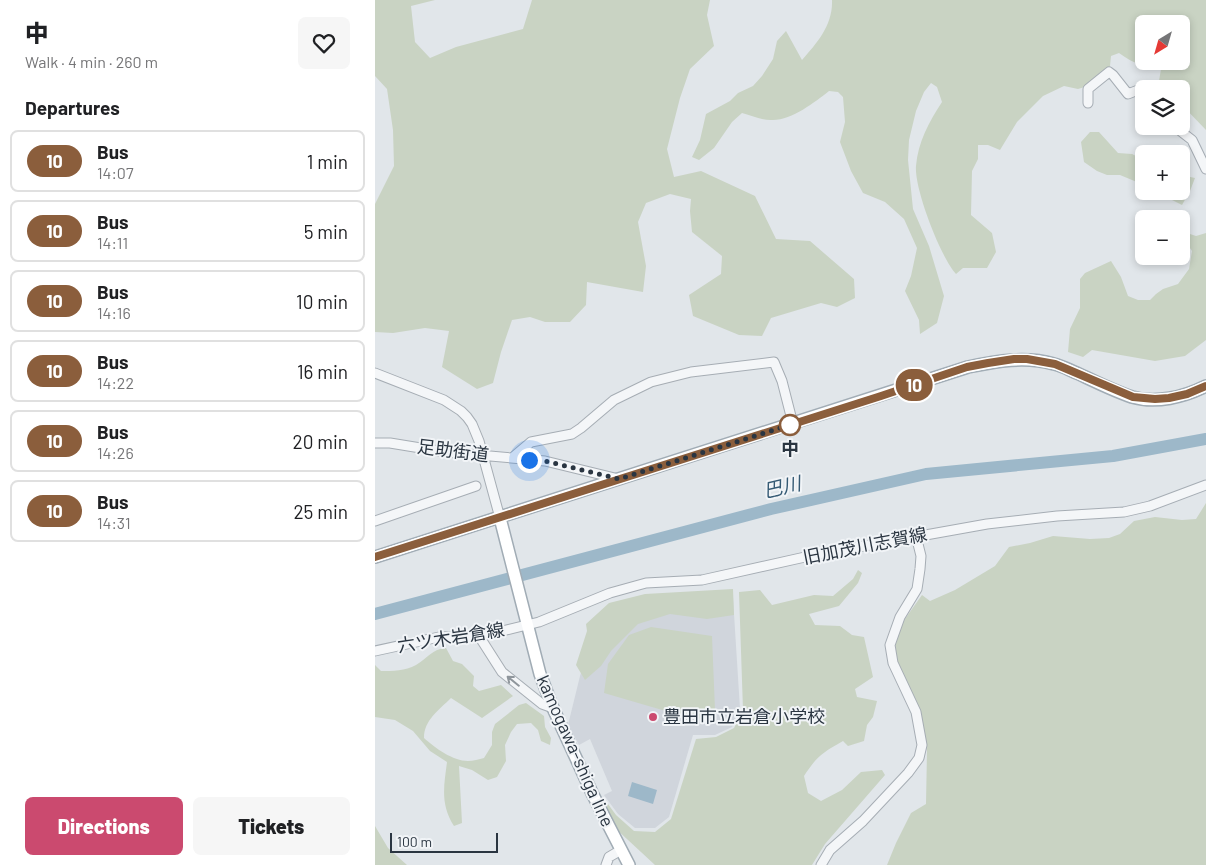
<!DOCTYPE html>
<meta charset="utf-8">
<style>
:root{--surface:#fff;--page:#f6f6f6;--text:#202124;--muted:#757577;--line:#e0e0e0;--accent:#cb4a6f}
body{margin:0;font-family:Barlow,"Noto Sans JP",sans-serif;background:var(--page);color:var(--text);height:100vh;display:flex;flex-direction:column;font-size:19px;white-space:nowrap}
*{box-sizing:border-box;margin:0}
p{font-size:16px;color:var(--muted)}
.icon{flex:none;width:28px;height:28px;fill:none;stroke:currentColor;stroke-width:2;stroke-linecap:round;stroke-linejoin:round}
.map{position:relative;flex:1;overflow:hidden}
.side{display:flex;flex-direction:column;background:var(--surface);width:375px}
.side>*{flex:none}
.badge{padding:0 10px;border-radius:16px;font-size:18px;line-height:32px}
.needle{width:32px;rotate:217deg}
.buttons{position:absolute;left:760px;top:15px;display:grid;gap:10px}
.buttons a{display:grid;place-items:center;width:55px;height:55px;border-radius:8px;background:var(--surface);box-shadow:0 2px 8px #0003;font-size:25px}
.scale{position:absolute;left:15px;bottom:12px;width:108px;box-sizing:border-box;padding-left:5px;border:2px solid #2a3541;border-top:0;font-size:14px;line-height:18px;white-space:nowrap;color:#2a3541;-webkit-text-stroke:4px #f1f4f7;paint-order:stroke}
.you{position:absolute;width:25px;height:25px;margin:-12px;border:4px solid #fff;border-radius:50%;background:#1a73e8;box-shadow:0 0 0 8px #1a73e833}
.map>.badge{position:absolute;translate:-50% -50%;box-shadow:0 0 0 2px #fff}
h2{padding:0 25px;font-size:19px;line-height:45px}
.round{display:grid;place-items:center;flex:none;width:52px;height:52px;border-radius:8px;background:var(--page)}
.headline{display:flex;align-items:center;justify-content:space-between;height:85px;padding:0 25px}
h1{font-size:24px;font-weight:800;line-height:38px}
.action{display:flex;gap:10px;margin-top:auto;padding:10px 25px}
.action a{flex:1;height:58px;border-radius:8px;background:var(--accent);color:#fff;font-size:20px;font-weight:800;line-height:58px;text-align:center}
.action a+a{background:var(--page);color:var(--text)}
ul{padding:0;list-style:none}
li{display:flex;align-items:center;gap:15px;height:62px;margin:0 10px 8px;padding:0 15px;border:2px solid var(--line);border-radius:8px}
li div{flex:1}
li b{display:block;font-size:19px}
li em{font-style:normal}
li .badge{min-width:55px;font-weight:700;text-align:center}
main{display:flex;flex:1;min-height:0}
.map>svg:first-child{display:block}
</style>
<main>
<section class="side">
<div class="headline"><div><h1>中</h1><p>Walk · 4 min · 260 m</p></div><a class="round"><svg class="icon" aria-label="heart" viewBox="0 0 24 24"><path d="M12 20l-8-8c-3-5 5-10 8-4 3-6 11-1 8 4z"/></svg></a></div>
<h2>Departures</h2>
<ul>
<li><span class="badge" style="background:#8b5e3c;color:#fff">10</span><div><b>Bus</b><p>14:07</p></div><em>1 min</em></li>
<li><span class="badge" style="background:#8b5e3c;color:#fff">10</span><div><b>Bus</b><p>14:11</p></div><em>5 min</em></li>
<li><span class="badge" style="background:#8b5e3c;color:#fff">10</span><div><b>Bus</b><p>14:16</p></div><em>10 min</em></li>
<li><span class="badge" style="background:#8b5e3c;color:#fff">10</span><div><b>Bus</b><p>14:22</p></div><em>16 min</em></li>
<li><span class="badge" style="background:#8b5e3c;color:#fff">10</span><div><b>Bus</b><p>14:26</p></div><em>20 min</em></li>
<li><span class="badge" style="background:#8b5e3c;color:#fff">10</span><div><b>Bus</b><p>14:31</p></div><em>25 min</em></li>
</ul>
<div class="action"><a>Directions</a><a>Tickets</a></div>
</section>
<div class="map">
<svg width="831" height="865" viewBox="0 0 831 865">
<rect width="100%" height="100%" fill="#e1e6ea"/>
<path fill="#d0d5dc" d="M358,598L365,709L357,727L340,735H318L294,817L280,828H260L243,814L229,795L237,791L215,739L204,745L193,725L205,676L216,642L244,611Z"/>
<path fill="#c9d3c3" fill-rule="evenodd" d="M0,0H60L36,6L40,42L55,58L81,47L148,29L157,0H335L332,15L339,46L315,69L305,98L292,149L299,177L326,171L380,196L401,239L435,241L479,279L480,298L462,307L446,303L396,318L387,336L364,335L318,316L314,295L346,274L347,256L317,232L315,211L316,199L295,194L271,203L263,222L271,266L268,292L212,282L211,305L195,322H170L155,317L137,320L126,352L118,383L102,389L67,367L74,331L50,328L18,333L0,332V204L19,166L18,130L12,89L0,76Z
M457,0H831V130L806,104V89H791L784,81L787,63C765,67 762,65 744,53L736,56L735,66L728,75L713,86L703,89L689,86L668,96L642,122L625,150L613,145H603V159L597,171L596,215L617,233L621,252L612,268H588L581,274C566,258 539,189 541,166C543,142 554,122 567,102L562,87L556,83L549,92L541,111L534,140L533,160L538,209L554,246L569,296L562,323L545,334L544,320L530,291L536,276L542,248L529,219L510,202L488,193L476,171L465,142L470,122L468,97L463,92L454,91C440,102 417,120 398,120C388,121 376,115 367,113L357,122L339,148L324,160L317,157L325,140L331,114L355,101L363,93L378,86L387,76L398,59L402,41L411,31L427,60C442,43 458,25 457,0ZM769,24H806V61H769Z
M715,132H724L743,153L757,154L769,160V185L745,175H732L722,171L709,162L706,142Z
M806,175L820,178L815,191L807,205L779,191H806Z
M806,231L821,236L831,233V340L810,356L780,361L717,350L708,357L693,352L695,329L705,308V279L710,273L736,261L746,277L753,296L763,300H775L781,294L788,289L803,284L814,269L817,251L806,235Z
M831,503V865H512L521,843L536,813L551,804L552,751L545,711L522,662L519,645L527,623L547,595L555,601L580,590L620,566L634,547L655,543L678,536L715,539L734,538L745,534L759,521L780,517L807,520L821,519Z
M483,570L487,573L483,583L464,606L434,614L440,625L465,626L477,635L489,637L498,677L480,689L482,697L502,701L498,717L492,725L489,741L473,746L468,741C447,753 442,756 429,776L433,793L446,801L467,790L486,772L507,770L510,775L450,844L437,865H280L239,827L227,803L230,800L241,815L259,831L280,832L296,819L321,739L341,737L359,728L368,710L364,592L385,590L397,605L439,595L458,596L478,579Z
M358,589L359,615L332,619L295,614L263,624L236,651L226,666L210,680L201,665L212,631L211,624L234,603L270,594Z
M276,627L337,636L340,710L334,717L318,719L229,693L233,664L254,635Z
M71,648L78,661L87,664L99,676L98,686L104,691L126,685L138,696L107,718L76,698C64,710 49,720 49,738C60,748 78,761 93,761C98,761 104,759 109,758L117,745V732L120,724L144,705L151,703L169,716L170,727L176,738L175,745L166,741L163,730L156,723L142,724L136,732L130,745L131,761L122,777L113,780L97,770L84,766L87,823L79,826C65,804 69,786 72,762L55,751L38,731L20,720L0,717V665L6,671C18,671 30,671 41,665C53,658 57,649 71,648Z
M0,826L13,848L32,865H0Z"/>
<path fill="#9db8c9" d="M257,782L282,790L278,804L253,796Z"/>
<g fill="none" stroke-linecap="round" stroke-linejoin="round">
<path stroke="#9db8c9" stroke-width="12" d="M0,614L396,509L551,474L738,456L831,439"/>
<defs>
<path id="minor" d="M713,103V89L734,72L738,75L753,94L763,90L769,97
M799,126L817,140L831,169
M0,373L69,400L86,411L92,417L97,424L104,441L125,518
M0,443H15L70,452L170,461L244,479
M137,458L156,442L197,434L206,428L239,400L276,382L316,372L399,362L407,381L418,424
M0,521L101,486
M104,636L127,672L167,704L178,708
M0,651L64,637L104,636L127,631L164,622L235,593L271,583L327,580L439,555L612,524L682,516L749,512L775,506L831,485
M231,865L234,857L246,850
M446,865L455,850L488,821L533,773L544,758L547,745L541,712L518,663L515,645L525,617L542,589L545,569L546,556L541,536"/>
<path id="major" d="M125,518L165,674L178,708L217,793L254,865
M0,557L593,367C622,361 650,356 679,364C688,366 696,371 704,374C721,382 739,391 757,397C781,404 809,397 831,386"/>
</defs>
<use href="#minor" stroke="#a6adb4" stroke-width="11"/>
<use href="#major" stroke="#a1acb5" stroke-width="14"/>
<use href="#minor" stroke="#f4f6f8" stroke-width="9"/>
<use href="#major" stroke="#fff" stroke-width="11"/>
</g>
<defs><path id="oneway-shaft" d="M-6 0H5M1.5-3L5.5 0L1.5 3" fill="none" stroke-width="1.6" stroke-linecap="round" stroke-linejoin="round" transform="scale(1.25)"/></defs>
<use stroke="#8f969c" href="#oneway-shaft" transform="translate(138 681) rotate(-141)"/>
<g fill="none" stroke-linecap="round" stroke-linejoin="round">
<defs>
<path id="line" d="M0,557L506,396L592,367L613,363L639,359H652L680,364L758,397L780,399L794,398L812,394L831,386"/>
</defs>
<use href="#line" stroke="#fff" stroke-width="11"/>
<use href="#line" stroke="#8b5e3c" stroke-width="8"/>
<path stroke="#2a3541" stroke-width="5" stroke-dasharray="0 9" d="M154,460L170,461L244,479L418,424L415,425"/>
</g>
<circle fill="#fff" stroke="#8b5e3c" stroke-width="2.5" cx="415" cy="425" r="10"/>
<circle fill="#cb4a6f" stroke="#f1f4f7" stroke-width="2" cx="278" cy="717" r="5"/>
<g text-anchor="middle" stroke-width="4" stroke-linejoin="round" paint-order="stroke">
<g font-size="18" font-weight="bold" fill="#2a3541" stroke="#f1f4f7">
<text x="415" y="455">中</text>
</g>
<g font-size="18" fill="#2a3541" stroke="#f1f4f7">
<text transform="translate(78 451) rotate(7)" y="6">足助街道</text>
<text transform="translate(490 546) rotate(-11)" y="6">旧加茂川志賀線</text>
<text transform="translate(76 638) rotate(-9)" y="6">六ツ木岩倉線</text>
<text transform="translate(200 751) rotate(66)" y="6">kamogawa-shiga line</text>
</g>
<g font-size="18" fill="#2a3541" stroke="#f1f4f7" text-anchor="start">
<text x="288" y="723">豊田市立岩倉小学校</text>
</g>
<g font-size="19" font-style="italic" fill="#355a74" stroke="#f1f4f7">
<text transform="translate(407 487) rotate(-13)" y="7">巴川</text>
</g>
</g>
</svg>
<div class="buttons">
<a><svg class="needle" viewBox="-14 -14 28 28"><path d="M0-13l5 13h-10z" fill="#e53935"/><path d="M0 13l5-13h-10z" fill="#757577"/></svg></a>
<a><svg class="icon" aria-label="layers" viewBox="0 0 24 24"><path d="M12 4l9 5-9 5-9-5zM3 14l9 5 9-5"/></svg></a>
<a>+</a>
<a>−</a>
</div>
<div class="scale">100 m</div>
<div class="you" style="left:154px;top:460px"></div>
<b class="badge" style="left:539px;top:385px;background:#8b5e3c;color:#fff">10</b>
</div>
</main>
